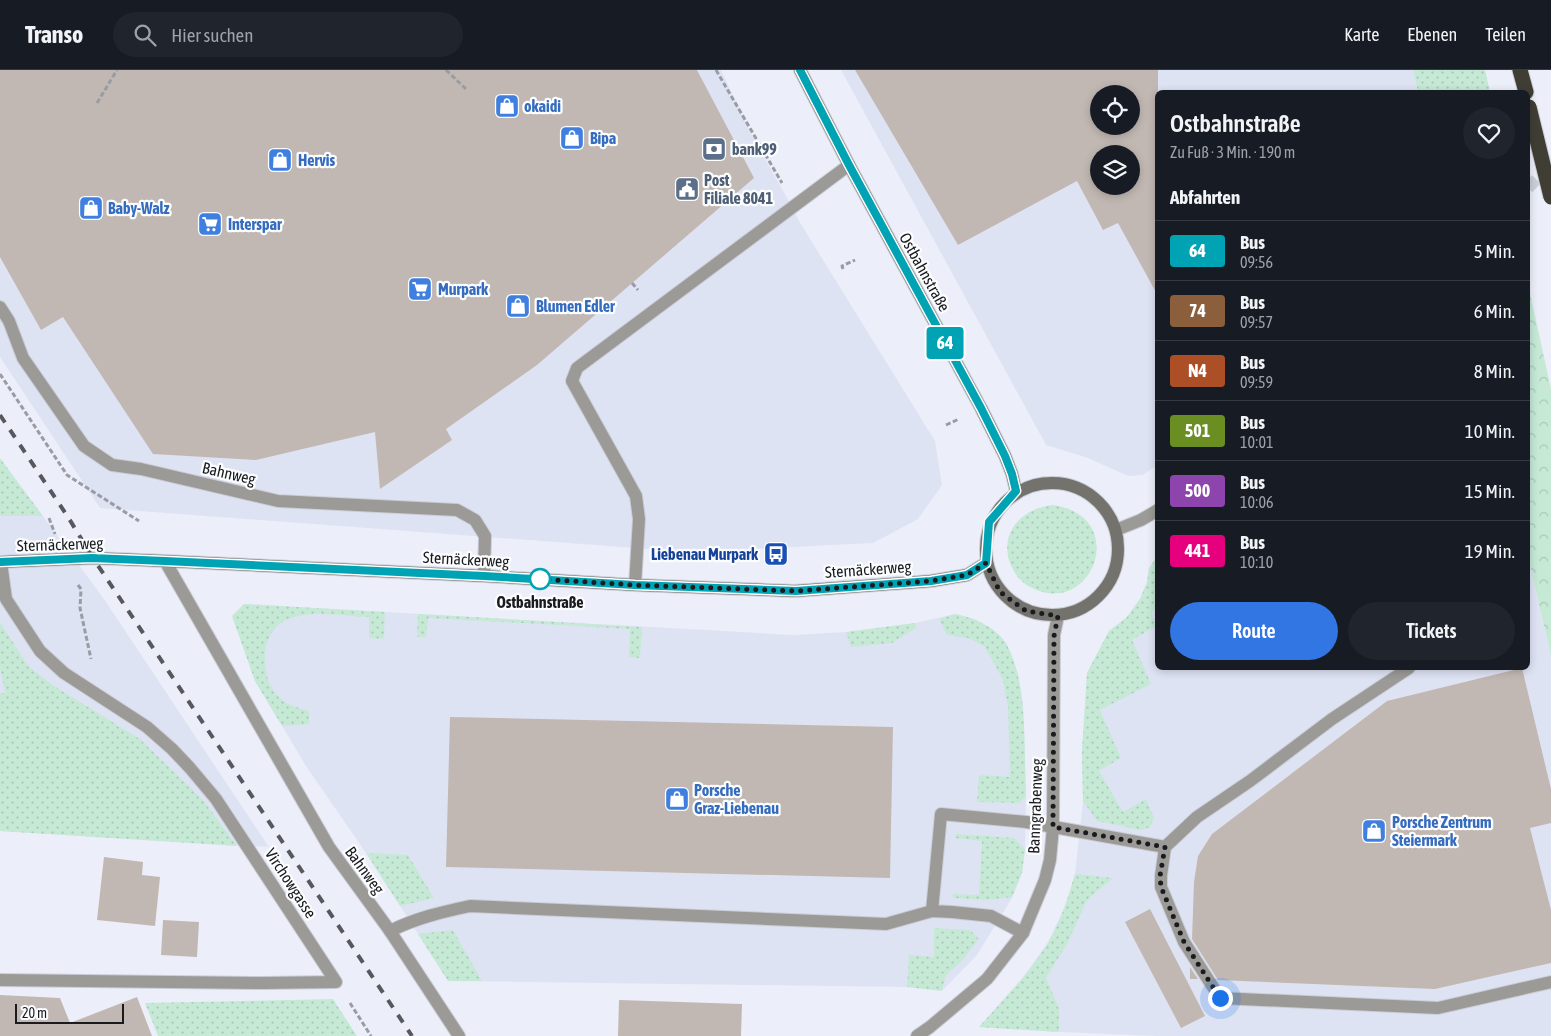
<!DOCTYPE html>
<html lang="de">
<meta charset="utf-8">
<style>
:root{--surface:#171b24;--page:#20242c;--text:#f1f3f6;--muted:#9ea1a6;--line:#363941;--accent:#3176e3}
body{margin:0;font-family:"Asap Condensed",sans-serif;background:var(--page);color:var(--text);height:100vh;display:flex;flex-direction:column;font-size:19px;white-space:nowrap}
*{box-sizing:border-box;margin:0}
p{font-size:16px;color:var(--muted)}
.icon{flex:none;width:28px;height:28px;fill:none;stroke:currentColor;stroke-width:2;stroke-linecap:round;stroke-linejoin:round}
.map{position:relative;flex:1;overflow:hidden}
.drawer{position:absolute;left:1155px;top:20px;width:375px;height:580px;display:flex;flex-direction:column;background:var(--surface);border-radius:8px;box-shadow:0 2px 8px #0003}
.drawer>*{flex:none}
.badge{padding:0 10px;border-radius:4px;font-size:18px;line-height:32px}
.tools{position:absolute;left:1090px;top:15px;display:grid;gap:10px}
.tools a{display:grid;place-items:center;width:50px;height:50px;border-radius:50%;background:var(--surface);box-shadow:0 2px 8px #0003;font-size:25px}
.scale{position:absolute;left:15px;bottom:12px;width:109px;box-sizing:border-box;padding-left:5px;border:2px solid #1a1b1e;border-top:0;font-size:14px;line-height:18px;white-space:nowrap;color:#1a1b1e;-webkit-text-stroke:4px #fcfdff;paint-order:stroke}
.you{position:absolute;width:25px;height:25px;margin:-12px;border:4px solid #fff;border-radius:50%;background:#1a73e8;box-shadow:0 0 0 8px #1a73e833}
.map>.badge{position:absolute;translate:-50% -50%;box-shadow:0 0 0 2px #fff}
h2{padding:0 15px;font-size:19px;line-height:45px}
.round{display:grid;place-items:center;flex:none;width:52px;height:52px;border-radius:26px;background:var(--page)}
.summary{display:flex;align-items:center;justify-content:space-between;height:85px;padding:0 15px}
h1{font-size:24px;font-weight:600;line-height:38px}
.action{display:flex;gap:10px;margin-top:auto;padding:10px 15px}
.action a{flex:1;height:58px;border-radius:30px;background:var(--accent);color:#fff;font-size:20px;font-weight:600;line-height:58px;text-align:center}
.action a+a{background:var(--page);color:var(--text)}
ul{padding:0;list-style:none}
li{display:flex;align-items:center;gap:15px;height:60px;padding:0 15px;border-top:1px solid var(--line)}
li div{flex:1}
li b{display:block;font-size:19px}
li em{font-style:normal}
li .badge{min-width:55px;font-weight:700;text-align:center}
header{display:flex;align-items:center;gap:30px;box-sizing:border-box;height:70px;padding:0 25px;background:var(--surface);border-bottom:1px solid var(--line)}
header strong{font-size:24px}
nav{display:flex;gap:28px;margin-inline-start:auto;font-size:18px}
.search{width:350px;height:45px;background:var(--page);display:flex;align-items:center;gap:12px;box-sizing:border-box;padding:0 18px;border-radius:28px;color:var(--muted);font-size:19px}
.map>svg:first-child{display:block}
</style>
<header>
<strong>Transo</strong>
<div class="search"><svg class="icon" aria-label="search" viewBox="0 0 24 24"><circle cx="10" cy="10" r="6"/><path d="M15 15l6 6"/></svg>Hier suchen</div>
<nav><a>Karte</a><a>Ebenen</a><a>Teilen</a></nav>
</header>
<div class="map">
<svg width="1551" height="966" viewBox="0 0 1551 966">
<defs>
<pattern id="grass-dots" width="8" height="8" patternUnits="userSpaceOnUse" patternTransform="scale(1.25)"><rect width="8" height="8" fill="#c6e9d6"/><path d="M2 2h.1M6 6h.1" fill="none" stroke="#aac7b7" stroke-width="1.8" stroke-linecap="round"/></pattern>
<pattern id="forest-crowns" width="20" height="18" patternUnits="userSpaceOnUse" patternTransform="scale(1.25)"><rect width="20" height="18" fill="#c6e9d6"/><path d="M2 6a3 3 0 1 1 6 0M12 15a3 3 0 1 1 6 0" fill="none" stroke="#aac7b7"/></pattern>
</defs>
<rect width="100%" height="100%" fill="#eceff9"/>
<path fill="#dee3f4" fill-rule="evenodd" d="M0,0H721L748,58L786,126L799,151L935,371L942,415L918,449L873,473L689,482L100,438L0,287Z
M841,0H1413L1418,22H1158L1157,395L1143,405L1128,406L1088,388L1046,375ZM1099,24H1131V56H1099ZM1099,84H1131V116H1099Z
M0,446H43L104,529L269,777L0,761Z
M1157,487L1158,598H1528V487L1551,586V966H1157L1059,962L979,957L1024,906L1048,872L1067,832L1075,804L1083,731L1082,681L1087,603L1109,561L1127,547L1140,529L1147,512L1149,498Z
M244,534L793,565L846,562L915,553L955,544L975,549L993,560L1006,573L1018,603L1023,633L1026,726L1025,779L1022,803L1012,828L977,885L942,921L907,917L448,911L366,783L306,696L255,611L232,546Z"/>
<path fill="url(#grass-dots)" d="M1413,0H1485L1490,22H1418Z
M0,388L43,446H0Z
M1052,435C1127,444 1097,540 1039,521C1031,518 1023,514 1017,506C994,473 1014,440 1052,435Z
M1157,487V538L1151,542L1157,556L1132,570L1151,614L1100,640L1121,688L1099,701L1123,742L1146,729L1154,748L1150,757L1141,760L1097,751L1083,731L1082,681L1087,603L1109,561L1127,547L1140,529L1147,512L1149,498Z
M244,534L385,542L384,569L369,568V547C342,546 311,539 286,550C259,562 259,608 279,627C287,635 298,638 309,641V654L282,656L255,611L232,546Z
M418,544L642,557L640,588L629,587L630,559L428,548L426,567H417Z
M955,544C974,548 997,557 1007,575C1028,614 1024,681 1026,726L1019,733L977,732L979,705L1010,707L1008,637L1003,610L985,577L968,568L947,565L939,549Z
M0,552L28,596L54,616L140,669L203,730L237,776L0,761V623H5L0,598Z
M915,553L916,558L892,573L851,577L846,562Z
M956,764L1014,768L1025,779L1022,803L1012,827L989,830L953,828V824L979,825L982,771L955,768Z
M366,783L408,785L434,828L400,836Z
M1075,804L1113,808L1087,830L1067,874L1046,908L1059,939V962L979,957C1003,930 1029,904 1048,873C1061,852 1068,827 1075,804Z
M934,858L970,860L979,869L961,892L946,905L942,921L907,917L909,885L934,887Z
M453,860L482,911H448L418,864Z
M333,929L357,966H158L145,933Z"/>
<path fill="url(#forest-crowns)" d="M1528,214L1551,319V586L1528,487Z"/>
<path fill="#c2b8b3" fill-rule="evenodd" d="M0,0H697L754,108L537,295L446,359L452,370L380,419L375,362L256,390L153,384L63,247L41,260L0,187Z
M855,0H1158V226L1118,153L1103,160L1077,111L958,175ZM1099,24H1131V56H1099ZM1099,84H1131V116H1099Z
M1522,598L1551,719V753L1530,758L1551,840V893L1435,919L1218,910L1192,869L1194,812L1198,786L1212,764L1387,631Z
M450,647L893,657L890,808L446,797Z
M104,787L143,792L142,805L160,807L155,856L97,850Z
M1150,839L1205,946L1181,958L1125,852Z
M163,850L199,852L197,887L161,885Z
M1190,897L1198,909H1190Z
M0,925L60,928L70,953L137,927L152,966H0Z
M619,930L742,934L741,966H618Z"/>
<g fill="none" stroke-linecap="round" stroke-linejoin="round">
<path stroke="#cccfd8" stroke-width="12" stroke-dasharray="12 6" stroke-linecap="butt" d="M1528,118L1551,94"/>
<defs>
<path id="service" d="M0,237L9,251L23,288L84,376L112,395L141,399L278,431L457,440L475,450L485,466L484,506
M635,515L639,449L636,426L572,311L577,298L849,95
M1165,777L1161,806V817L1184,872L1220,928L1438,938L1551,912
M932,841L941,744L1026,752L1165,777L1197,747L1250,711L1332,649L1409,598
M390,861C416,848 442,842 470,836L886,854L932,841L952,842L991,846L1023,863"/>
<path id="minor" d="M165,491L329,777L390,861L459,966
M1,492L6,529L40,581L64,603L147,657L172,679L190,698L216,729L336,912
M0,910L263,913L336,912
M917,966L930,957L987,909L1023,863L1045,810L1050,790L1053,757L1054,565L1058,546"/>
<path id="tertiary" d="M1116,460L1141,450L1158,440"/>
<path id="secondary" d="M800,0L849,95L981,338L1005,386L1012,404L1016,421
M986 479a66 66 0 1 1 132 0a66 66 0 1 1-132 0Z
M0,492L93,488L165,491L484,506L635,515L795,521L931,511L967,505L986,493"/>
<path id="motorway" d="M1520,0L1526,22"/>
</defs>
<use href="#service" stroke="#cacdd6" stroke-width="14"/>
<use href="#minor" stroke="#cacdd6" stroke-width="14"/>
<use href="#tertiary" stroke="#cacdd6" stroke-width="14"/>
<use href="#secondary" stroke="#cacdd6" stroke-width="14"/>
<use href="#motorway" stroke="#cacdd6" stroke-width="17"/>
<path stroke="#9a9ca4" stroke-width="3" stroke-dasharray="5 2.5" stroke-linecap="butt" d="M446,0L466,19
M716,0L782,113
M97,33L117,0
M843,199L842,196L855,190
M632,213L638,220
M0,304L67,405L139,451
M946,355L959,349
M49,448L55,464
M78,515L81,519L80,538L91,589
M350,933L371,966"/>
<use href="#service" stroke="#9c9a96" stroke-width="12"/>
<use href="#minor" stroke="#9c9a96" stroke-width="12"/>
<use href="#tertiary" stroke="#9c9a96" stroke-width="12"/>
<use href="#secondary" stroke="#74726c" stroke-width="12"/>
<use href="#motorway" stroke="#403d35" stroke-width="15"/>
<path stroke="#57585d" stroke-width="4" stroke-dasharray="9 9" stroke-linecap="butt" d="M0,345L68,447L93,488L412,966"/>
<defs>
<path id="motorway-bridge" d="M1529,37L1551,127"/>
</defs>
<use href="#motorway-bridge" stroke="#cacdd6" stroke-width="17" stroke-linecap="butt"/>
<use href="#motorway-bridge" stroke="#403d35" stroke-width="15"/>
</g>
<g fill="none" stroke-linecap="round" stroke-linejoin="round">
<defs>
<path id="line" d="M0,492L92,488L165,491L484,506L635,515L796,521L931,511L967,505L986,493L989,452L1016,421L1012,404L1005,386L981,338L849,95L800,0"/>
</defs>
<use href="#line" stroke="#fff" stroke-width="11"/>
<use href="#line" stroke="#00a3b4" stroke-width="8"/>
<path stroke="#1a1b1e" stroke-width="5" stroke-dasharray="0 9" d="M540,509L635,515L796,521L931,511L967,505L986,493L1000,522L1026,541L1058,546L1054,566L1053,757L1165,777L1160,806L1161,817L1184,872L1220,928"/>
</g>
<defs>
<symbol id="shop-square" viewBox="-11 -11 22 22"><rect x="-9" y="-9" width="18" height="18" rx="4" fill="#3f7fe0" stroke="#fcfdff"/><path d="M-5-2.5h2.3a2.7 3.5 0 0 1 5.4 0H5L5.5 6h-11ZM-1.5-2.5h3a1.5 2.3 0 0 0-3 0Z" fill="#fff"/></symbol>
<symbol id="bank-square" viewBox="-11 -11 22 22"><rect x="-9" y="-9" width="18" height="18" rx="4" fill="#5c6f8a" stroke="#fcfdff"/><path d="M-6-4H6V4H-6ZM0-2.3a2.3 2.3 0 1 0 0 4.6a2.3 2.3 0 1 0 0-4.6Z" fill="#fff"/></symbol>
<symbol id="civic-square" viewBox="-11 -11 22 22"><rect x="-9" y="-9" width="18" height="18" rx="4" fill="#5c6f8a" stroke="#fcfdff"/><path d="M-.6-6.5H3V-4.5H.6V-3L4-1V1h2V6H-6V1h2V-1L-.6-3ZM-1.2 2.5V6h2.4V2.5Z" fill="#fff"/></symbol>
<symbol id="supermarket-square" viewBox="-11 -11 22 22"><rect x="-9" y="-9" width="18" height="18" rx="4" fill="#3f7fe0" stroke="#fcfdff"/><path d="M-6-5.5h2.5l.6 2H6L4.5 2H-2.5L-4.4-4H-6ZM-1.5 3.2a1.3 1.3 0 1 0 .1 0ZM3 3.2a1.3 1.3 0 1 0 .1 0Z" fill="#fff"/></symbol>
<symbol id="bus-square" viewBox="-11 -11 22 22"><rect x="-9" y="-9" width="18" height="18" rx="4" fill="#1a4fb4" stroke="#fcfdff"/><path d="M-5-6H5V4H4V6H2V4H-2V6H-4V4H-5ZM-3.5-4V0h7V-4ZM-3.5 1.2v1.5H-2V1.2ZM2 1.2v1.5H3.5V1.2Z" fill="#fff"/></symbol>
</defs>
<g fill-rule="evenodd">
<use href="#shop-square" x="493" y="22" width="28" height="28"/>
<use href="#shop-square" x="558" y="54" width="28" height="28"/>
<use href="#bank-square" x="700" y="65" width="28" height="28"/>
<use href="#shop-square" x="266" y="76" width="28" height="28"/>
<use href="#civic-square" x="673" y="105" width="28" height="28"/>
<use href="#shop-square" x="77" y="124" width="28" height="28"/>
<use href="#supermarket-square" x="196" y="140" width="28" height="28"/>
<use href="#supermarket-square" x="406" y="205" width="28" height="28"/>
<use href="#shop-square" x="504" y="222" width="28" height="28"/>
<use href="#bus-square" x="762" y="470" width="28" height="28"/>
<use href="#shop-square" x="663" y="715" width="28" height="28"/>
<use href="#shop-square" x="1360" y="747" width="28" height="28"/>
</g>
<circle fill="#fff" stroke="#00a3b4" stroke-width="2.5" cx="540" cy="509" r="10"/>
<g text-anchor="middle" stroke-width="4.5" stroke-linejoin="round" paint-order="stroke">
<g font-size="16" font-weight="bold" fill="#366cbe" stroke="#fcfdff" text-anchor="start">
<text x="524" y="42">okaidi</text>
<text x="590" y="74">Bipa</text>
<text x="298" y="96">Hervis</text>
<text x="108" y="144">Baby-Walz</text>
<text x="228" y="160">Interspar</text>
<text x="438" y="225">Murpark</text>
<text x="536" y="242">Blumen Edler</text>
<text x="694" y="726">Porsche<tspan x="694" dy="18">Graz-Liebenau</tspan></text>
<text x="1392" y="758">Porsche Zentrum<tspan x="1392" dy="18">Steiermark</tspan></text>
</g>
<g font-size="16" font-weight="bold" fill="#4e5e75" stroke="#fcfdff" text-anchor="start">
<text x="732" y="85">bank99</text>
<text x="704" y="116">Post<tspan x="704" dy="18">Filiale 8041</tspan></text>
</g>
<g font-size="16" fill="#1a1b1e" stroke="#fcfdff">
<text transform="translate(925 202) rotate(61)" y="6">Ostbahnstraße</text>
<text transform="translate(229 403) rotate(13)" y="6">Bahnweg</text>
<text transform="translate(60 474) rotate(-2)" y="6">Sternäckerweg</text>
<text transform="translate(466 489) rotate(3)" y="6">Sternäckerweg</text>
<text transform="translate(868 499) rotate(-4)" y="6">Sternäckerweg</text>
<text transform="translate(1035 736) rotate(-88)" y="6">Banngrabenweg</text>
<text transform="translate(365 800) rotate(54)" y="6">Bahnweg</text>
<text transform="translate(291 813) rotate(57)" y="6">Virchowgasse</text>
</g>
<g font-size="16" font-weight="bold" fill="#164399" stroke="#fcfdff" text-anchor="end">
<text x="758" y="490">Liebenau Murpark</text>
</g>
<g font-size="16" font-weight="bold" fill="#1a1b1e" stroke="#fcfdff">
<text x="540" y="538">Ostbahnstraße</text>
</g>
</g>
</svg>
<div class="tools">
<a><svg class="icon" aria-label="locate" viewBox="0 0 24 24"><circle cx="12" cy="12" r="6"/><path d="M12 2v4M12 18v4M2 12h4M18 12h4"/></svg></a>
<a><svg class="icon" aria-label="layers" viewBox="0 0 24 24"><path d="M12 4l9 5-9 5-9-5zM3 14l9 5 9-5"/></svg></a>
</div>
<div class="scale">20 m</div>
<div class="you" style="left:1220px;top:928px"></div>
<b class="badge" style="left:945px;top:273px;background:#00a3b4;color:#fff">64</b>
<section class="drawer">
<div class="summary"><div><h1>Ostbahnstraße</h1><p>Zu Fuß · 3 Min. · 190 m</p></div><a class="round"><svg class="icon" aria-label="heart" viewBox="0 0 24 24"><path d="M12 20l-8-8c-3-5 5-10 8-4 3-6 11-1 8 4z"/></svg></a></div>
<h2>Abfahrten</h2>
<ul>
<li><span class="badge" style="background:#00a3b4;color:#fff">64</span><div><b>Bus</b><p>09:56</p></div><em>5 Min.</em></li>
<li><span class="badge" style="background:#8b5e3c;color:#fff">74</span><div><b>Bus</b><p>09:57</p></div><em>6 Min.</em></li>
<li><span class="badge" style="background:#ac4e26;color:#fff">N4</span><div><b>Bus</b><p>09:59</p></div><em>8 Min.</em></li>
<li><span class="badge" style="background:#6b8e23;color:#fff">501</span><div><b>Bus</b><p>10:01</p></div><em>10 Min.</em></li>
<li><span class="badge" style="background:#8e44ad;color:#fff">500</span><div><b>Bus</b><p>10:06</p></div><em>15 Min.</em></li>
<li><span class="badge" style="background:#e6007e;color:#fff">441</span><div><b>Bus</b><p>10:10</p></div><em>19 Min.</em></li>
</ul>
<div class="action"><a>Route</a><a>Tickets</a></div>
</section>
</div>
